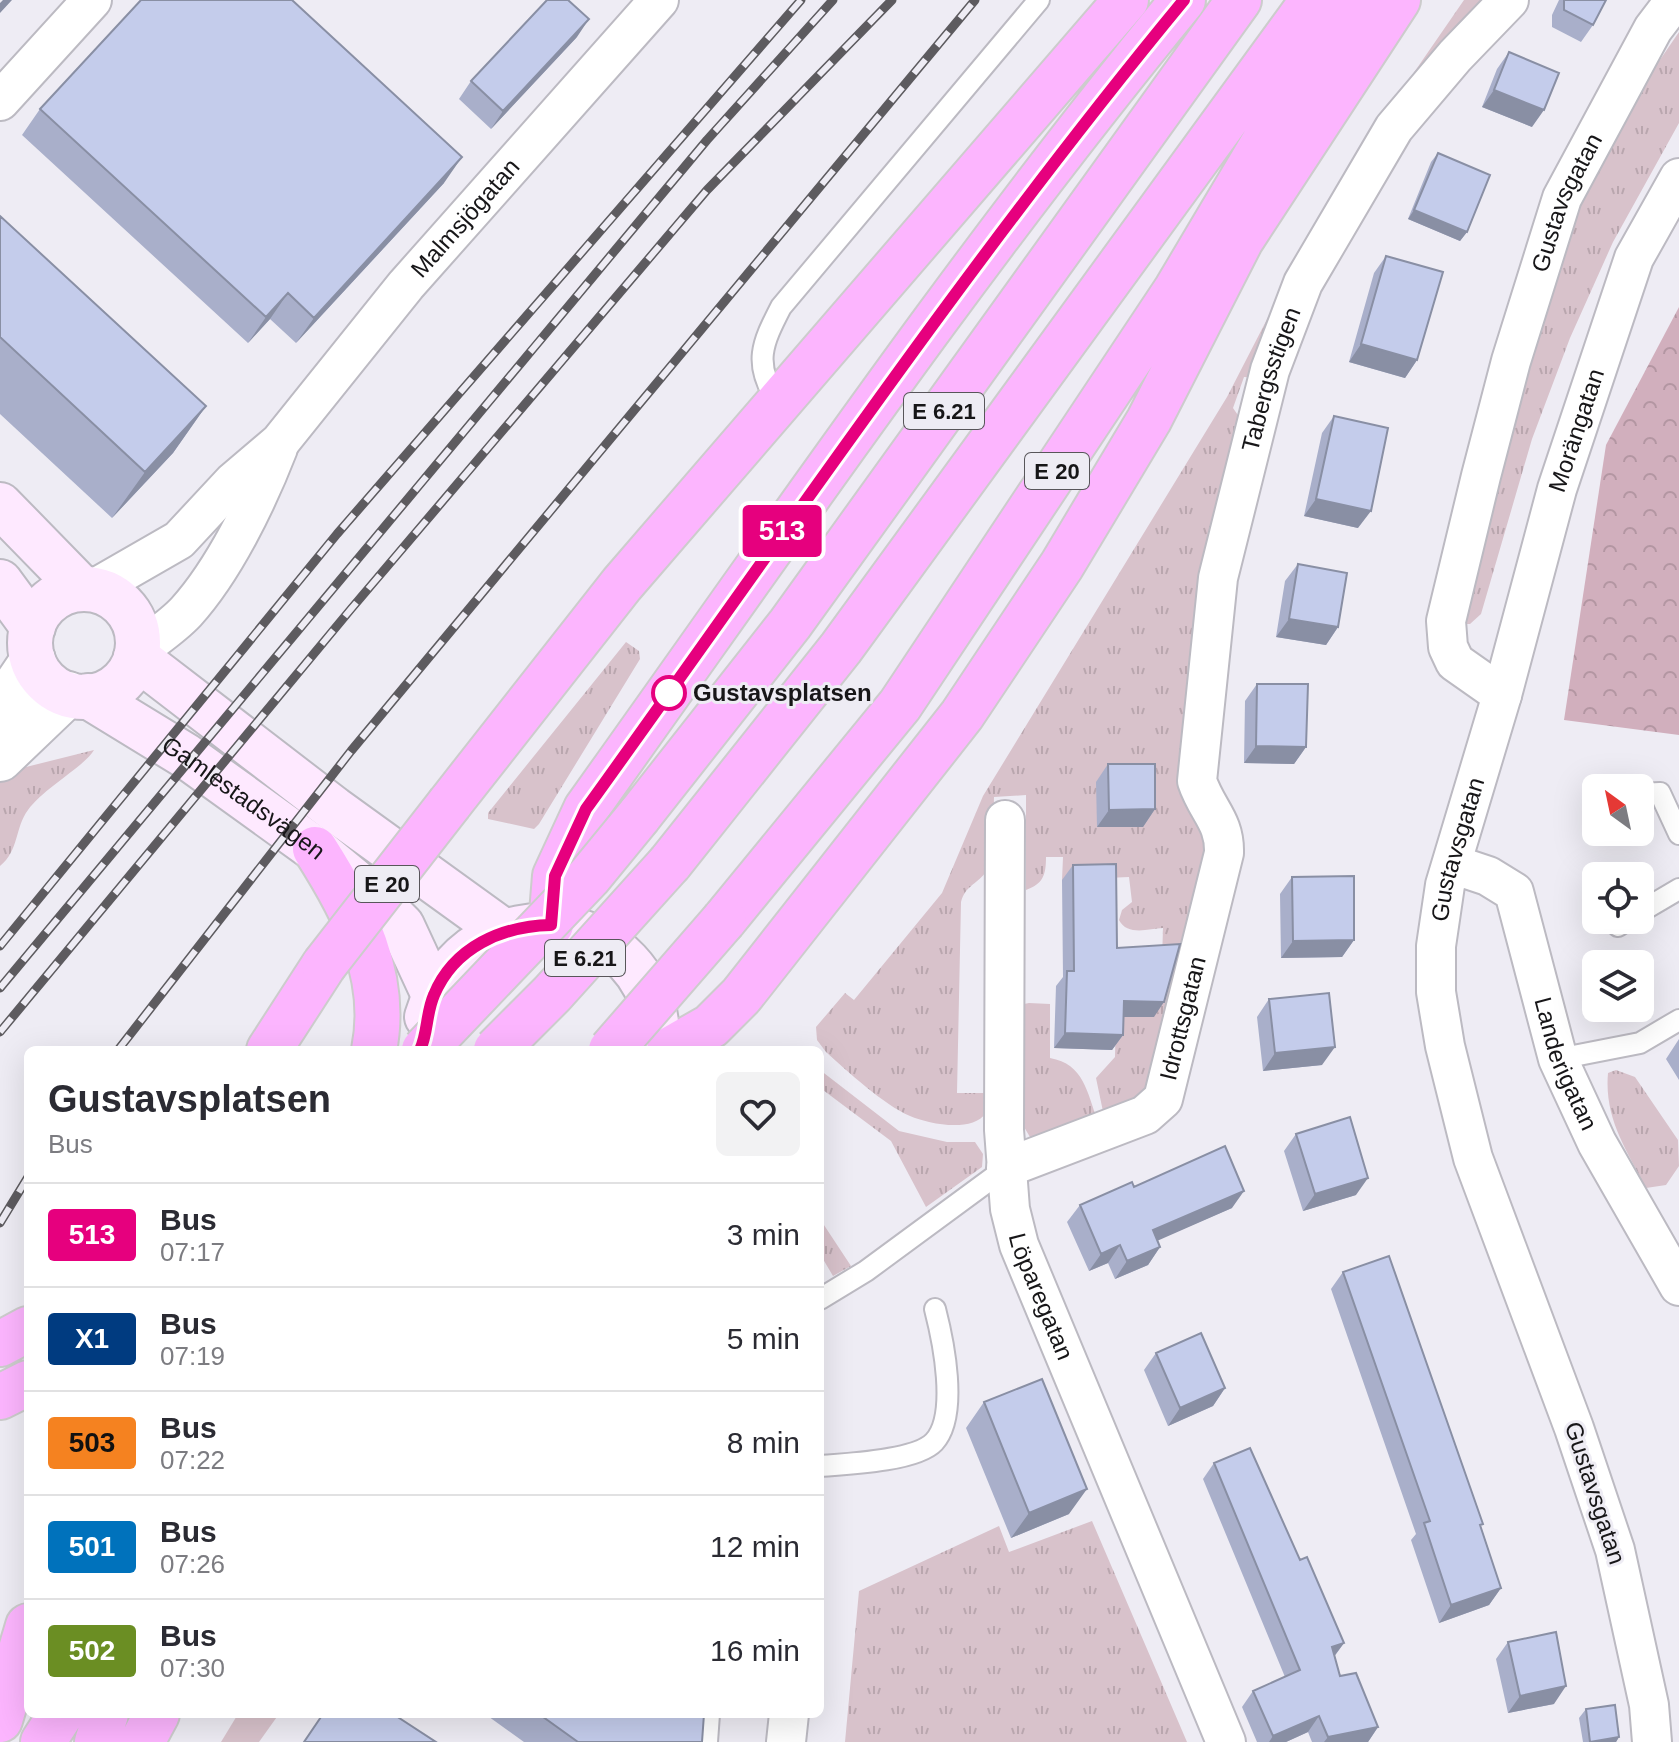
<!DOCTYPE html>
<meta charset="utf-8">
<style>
:root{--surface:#fff;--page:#f2f2f3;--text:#2b2b33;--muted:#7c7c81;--line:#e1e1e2}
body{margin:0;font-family:Helvetica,sans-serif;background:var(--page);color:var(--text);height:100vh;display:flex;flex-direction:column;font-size:30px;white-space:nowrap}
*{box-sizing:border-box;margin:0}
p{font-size:26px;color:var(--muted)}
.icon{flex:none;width:44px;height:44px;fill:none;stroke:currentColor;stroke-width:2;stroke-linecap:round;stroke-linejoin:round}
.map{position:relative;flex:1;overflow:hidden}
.details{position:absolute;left:24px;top:1046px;width:800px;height:672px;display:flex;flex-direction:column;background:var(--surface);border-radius:12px;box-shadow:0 8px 32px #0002}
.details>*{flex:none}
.badge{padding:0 16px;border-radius:6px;font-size:28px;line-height:52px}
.needle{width:52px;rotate:327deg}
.fabs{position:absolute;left:1582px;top:774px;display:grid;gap:16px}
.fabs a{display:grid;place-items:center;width:72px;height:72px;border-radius:12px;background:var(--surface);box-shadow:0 8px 32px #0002;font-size:40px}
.map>.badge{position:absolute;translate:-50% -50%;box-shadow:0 0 0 4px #fff}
.round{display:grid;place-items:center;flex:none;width:84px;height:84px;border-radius:12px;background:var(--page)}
.headline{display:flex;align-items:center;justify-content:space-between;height:136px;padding:0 24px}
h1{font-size:38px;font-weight:700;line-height:60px}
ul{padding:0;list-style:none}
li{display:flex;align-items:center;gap:24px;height:104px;padding:0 24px;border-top:2px solid var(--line)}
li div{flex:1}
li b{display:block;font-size:30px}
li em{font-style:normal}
li .badge{min-width:88px;font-weight:700;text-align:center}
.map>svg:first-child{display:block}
</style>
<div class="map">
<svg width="1679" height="1742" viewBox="0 0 1679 1742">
<defs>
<pattern id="grass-tufts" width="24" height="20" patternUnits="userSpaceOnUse" patternTransform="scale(2)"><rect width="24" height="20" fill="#d8c2cb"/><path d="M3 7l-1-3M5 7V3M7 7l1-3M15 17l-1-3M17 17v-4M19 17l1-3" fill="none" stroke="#b9a6ae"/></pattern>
<pattern id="forest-crowns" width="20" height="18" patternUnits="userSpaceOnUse" patternTransform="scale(2)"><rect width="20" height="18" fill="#d1afbd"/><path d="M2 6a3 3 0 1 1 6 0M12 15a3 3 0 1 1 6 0" fill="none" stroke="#b396a2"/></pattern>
</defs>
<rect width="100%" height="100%" fill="#eeecf4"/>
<path fill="url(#grass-tufts)" d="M1464,0H1499L1444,61L1259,378L1244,377L1233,408L1242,421L1210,848L1150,1093L1105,1121L1096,1078L1115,1057L1116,1014L1162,960L1163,928C1148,929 1127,936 1119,920L1122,910L1132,902L1129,877L1062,880L1063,857H1046C1046,875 1043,884 1026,890V795L994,797C993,819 999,855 985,873C976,885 965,886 961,902L957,1093H984L986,1113C972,1133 929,1124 910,1116C884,1105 847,1071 826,1052L817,1040L816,1027L845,993L854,1000L942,893L983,796L1227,397L1316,224L1357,155Z
M1679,32V123L1613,242L1570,338L1532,439L1481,614L1470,624H1462L1504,440L1566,238L1587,185L1640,89Z
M626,642L639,651L640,659L539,824L534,829L488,819V813Z
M94,750C85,766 44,788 28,810C15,827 19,851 0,866V781L14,770Z
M1029,1003L1050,1004V1058C1084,1064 1087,1092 1098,1122L1033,1142L1024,1127V1004Z
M820,1070L899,1131L947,1142H975L983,1154L982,1167L926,1207L891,1141L823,1090L820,1092Z
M1616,1070L1635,1077L1678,1140L1679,1166L1666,1185L1646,1188C1626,1149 1604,1118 1608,1073Z
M820,1219L851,1266L833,1276L820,1254Z
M1092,1521L1187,1742H845L859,1591L999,1526L1009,1552Z"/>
<path fill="url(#forest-crowns)" d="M1679,307V735L1564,720L1606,445Z"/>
<path fill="#d8c2cb" d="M238,1714H279L259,1742H221Z"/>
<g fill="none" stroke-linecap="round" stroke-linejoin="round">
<defs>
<path id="service" d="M777,401C753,363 762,344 781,307L1039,0
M1640,794L1660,793L1679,834
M1640,912L1679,889
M1618,926L1627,920
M1558,1059L1640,1043L1679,1020
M820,1299L866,1271L1006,1168
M820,1466C847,1464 916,1461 934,1442C959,1415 943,1340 935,1309
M707,1742L709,1714"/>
<g id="minor">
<path d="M0,101L92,0"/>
<path id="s1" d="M92,590L179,540L233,482L280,442L406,285L659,0"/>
<path d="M137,652C153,639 172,627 186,612C224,570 257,502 278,448"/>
<path id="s2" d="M1502,695L1455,662L1448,647L1446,621L1481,476L1511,361L1562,198L1653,29L1675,0"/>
<path id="s3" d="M1005,820L1004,1130L1010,1209L1019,1245L1226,1742"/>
<path id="s4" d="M1452,864L1488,876L1514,892L1558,1059L1597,1143L1679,1286"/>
<path id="s5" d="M1006,1168L1145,1115L1163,1099L1224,853C1225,821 1207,811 1197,781L1218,578L1270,370L1303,283L1394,128L1455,56L1509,0"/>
<path d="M786,1742L789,1714"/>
<path id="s6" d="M1652,1742L1649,1705L1615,1550L1574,1428L1473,1158L1445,1046L1436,992V946L1445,885L1502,695L1557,489L1634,258L1679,178"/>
</g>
<path id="tertiary" d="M0,709L33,660
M0,759L68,694"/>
<g id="secondary">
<path d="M0,505L82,589"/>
<path d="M0,582L33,627"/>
<circle cx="84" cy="643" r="54"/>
<path d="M136,657L334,809L503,931"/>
<path id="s7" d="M88,696L186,756L315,849L372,896L402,926L434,995"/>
<path d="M427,1017C470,877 658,909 657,1040"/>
</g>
<path id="motorway" d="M450,803L622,584L1126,0
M639,816L790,624L1239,0
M315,849C354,910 389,976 374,1050
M670,863L841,648L1313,0
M724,920L900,705L1176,290L1280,115L1359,0
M551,925L555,876L586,809C781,536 970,259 1183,0
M269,1050L324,965
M669,1050L711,1026L741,996L962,715L1062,565L1149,420L1241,240L1398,0
M0,1344L28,1329
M0,1397L28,1383
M0,1720L28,1626
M43,1742L61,1714
M97,1742L106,1714
M142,1742L157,1714"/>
</defs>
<use href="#service" stroke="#bcbac2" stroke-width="24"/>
<use href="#minor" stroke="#bcbac2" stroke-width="42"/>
<use href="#tertiary" stroke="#bcbac2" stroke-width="48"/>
<use href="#secondary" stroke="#bcbac2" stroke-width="48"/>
<use href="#motorway" stroke="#ccc" stroke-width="48"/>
<use href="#service" stroke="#fff" stroke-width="20"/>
<use href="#minor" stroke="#fff" stroke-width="38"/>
<use href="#tertiary" stroke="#fff" stroke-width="44"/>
<use href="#secondary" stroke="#fee9ff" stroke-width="44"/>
<use href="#motorway" stroke="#fcb5fe" stroke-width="44"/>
<defs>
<path id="rail" d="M0,946L337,534L801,0
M0,988L707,140L833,0
M0,1032L351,609L707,190L892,0
M118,1050L351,751L975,0
M0,1223L28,1177"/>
</defs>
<use href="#rail" stroke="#5d5b5f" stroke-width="9"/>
<use href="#rail" stroke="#eeecf4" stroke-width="6" stroke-dasharray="18" stroke-linecap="butt"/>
<defs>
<path id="motorway-bridge" d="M324,965L450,803
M424,1050L589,877L639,816
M496,1050L552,994L670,863
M611,1050L724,920"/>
</defs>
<use href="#motorway-bridge" stroke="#ccc" stroke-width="48" stroke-linecap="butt"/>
<use href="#motorway-bridge" stroke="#fcb5fe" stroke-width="44"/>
</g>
<path fill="#a9afca" d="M1559,0H1606L1593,25L1581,42L1552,27V15Z
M577,37L491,129L459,99L471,81Z
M1509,52L1532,127L1482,107L1497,69Z
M40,109L444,183L296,343L270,319L248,343L22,135Z
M1438,153L1467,232L1460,241L1408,219L1431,162Z
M0,216L206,406L173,453L112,518L0,414Z
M1386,256L1417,360L1405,378L1349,362L1374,273Z
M1334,416L1358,528L1304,516L1322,433Z
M1298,564L1338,627L1326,645L1276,637L1285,581Z
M1257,684L1306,747L1294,764L1244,763L1245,701Z
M1108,764L1155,809L1143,827H1097L1096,782Z
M1073,865L1154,1017H1123V1035L1112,1050L1054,1048L1056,986L1063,977L1062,880Z
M1292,877L1354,940L1342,957L1281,958L1280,894Z
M1269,999L1322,1065L1263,1071L1257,1017Z
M1679,1039V1080L1666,1059Z
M1296,1134L1356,1195L1303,1211L1284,1151Z
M1134,1187L1232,1208L1157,1240L1160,1247L1148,1265L1115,1279L1108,1263L1089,1271L1067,1222L1080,1205Z
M1343,1272L1481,1528L1501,1588L1489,1605L1439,1623L1411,1540L1416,1534L1331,1289Z
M1156,1353L1225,1388L1213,1406L1168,1426L1144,1370Z
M984,1402L1069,1514L1011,1538L966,1428Z
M1214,1463L1300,1560L1344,1643L1334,1657L1340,1676L1378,1727L1368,1742H1312L1308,1732L1286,1742H1257L1242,1707L1253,1691L1285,1677L1203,1479Z
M1508,1642L1554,1704L1508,1713L1496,1659Z
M1586,1709L1619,1737L1616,1742H1583L1579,1718Z
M485,1714H704L702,1742H524Z"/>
<path fill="#898fa4" d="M3,0H12L0,13V3Z
M589,19L577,37L491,129L503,111Z
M1494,90L1544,110L1532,127L1482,107Z
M462,157L444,183L296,343L314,318Z
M1414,210L1467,232L1460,241L1408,219Z
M288,293L270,319L248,343L266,317Z
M1361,344L1417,360L1405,378L1349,362Z
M206,406L173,453L112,518L145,472Z
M1316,499L1371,511L1358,528L1304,516Z
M1289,619L1338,627L1326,645L1276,637Z
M1256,746L1306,747L1294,764L1244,763Z
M1155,809L1143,827H1097L1109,810Z
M1354,940L1342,957L1281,958L1293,941Z
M1124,1001L1164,1002L1154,1017H1113Z
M1065,1033L1123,1035L1112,1050L1054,1048Z
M1335,1047L1322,1065L1263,1071L1275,1053Z
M1368,1178L1356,1195L1303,1211L1315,1194Z
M1244,1191L1232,1208L1141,1248L1153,1230Z
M1120,1245L1108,1263L1089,1271L1101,1254Z
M1160,1247L1148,1265L1115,1279L1127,1261Z
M1225,1388L1213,1406L1168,1426L1180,1408Z
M1087,1489L1069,1514L1011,1538L1029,1513Z
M1501,1588L1489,1605L1439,1623L1451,1605Z
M1344,1643L1332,1659V1647Z
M1566,1686L1554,1704L1508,1713L1520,1696Z
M1319,1716L1308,1732L1286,1742H1269L1273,1736Z
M1378,1727L1368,1742H1324L1328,1737Z
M1619,1737L1616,1742H1590Z"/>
<path fill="#c4cceb" stroke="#898fa4" stroke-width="2" d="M141,0H292L462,157L314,318L288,293L266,317L40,109Z
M547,0H568L589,19L503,111L471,81Z
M1564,0H1606L1593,25L1564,10Z
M1509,52L1559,73L1544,110L1494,90Z
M1438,153L1490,175L1467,232L1414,210Z
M0,216L206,406L145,472L0,337Z
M1386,256L1443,272L1417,360L1361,344Z
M1334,416L1388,428L1371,511L1316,499Z
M1298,564L1347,573L1338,627L1289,619Z
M1257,684H1308L1306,747L1256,746Z
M1108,764H1155V809L1109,810Z
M1116,864L1117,948L1180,944L1164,1002L1124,1001L1123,1035L1065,1033L1067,971H1074L1073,865Z
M1354,876V940L1293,941L1292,877Z
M1329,993L1335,1047L1275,1053L1269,999Z
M1350,1117L1368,1178L1315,1194L1296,1134Z
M1225,1146L1244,1191L1153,1230L1160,1247L1127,1261L1120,1245L1101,1254L1080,1205L1132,1182L1134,1187Z
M1389,1256L1483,1524L1480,1525L1501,1588L1451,1605L1424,1523L1430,1521L1343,1272Z
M1201,1333L1225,1388L1180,1408L1156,1353Z
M1042,1379L1087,1489L1029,1513L984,1402Z
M1250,1448L1300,1560L1307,1557L1344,1643L1332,1647L1340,1676L1356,1673L1378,1727L1328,1737L1319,1716L1273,1736L1253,1691L1300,1670L1214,1463Z
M1556,1632L1566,1686L1520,1696L1508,1642Z
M1615,1705L1619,1737L1590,1742L1586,1709Z
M323,1714H393L436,1742H304Z
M539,1714H704L702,1742H578Z"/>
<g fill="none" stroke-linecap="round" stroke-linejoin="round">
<defs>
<path id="line" d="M420,1050C428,1033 426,1013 434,995C454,947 502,926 551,925L555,876L586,809C782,537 970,259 1184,0"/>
</defs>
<use href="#line" stroke="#fff" stroke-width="18"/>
<use href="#line" stroke="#e6007e" stroke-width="12"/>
</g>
<circle fill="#fff" stroke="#e6007e" stroke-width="4" cx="669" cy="693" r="16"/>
<g text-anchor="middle" stroke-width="6" stroke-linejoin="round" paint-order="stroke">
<g fill="#eeecf4" stroke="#58565a" stroke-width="2">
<rect x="904" y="393" width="80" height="36" rx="6"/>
<rect x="1025" y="453" width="64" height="36" rx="6"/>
<rect x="355" y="866" width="64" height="36" rx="6"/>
<rect x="545" y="940" width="80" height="36" rx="6"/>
</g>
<g font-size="22" font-weight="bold" fill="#171618">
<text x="944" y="419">E 6.21</text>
<text x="1057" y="479">E 20</text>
<text x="387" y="892">E 20</text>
<text x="585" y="966">E 6.21</text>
</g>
<g font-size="24" fill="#171618" stroke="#eeecf4">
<text dy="8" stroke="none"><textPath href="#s2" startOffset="536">Gustavsgatan</textPath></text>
<text dy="8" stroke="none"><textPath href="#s1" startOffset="532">Malmsjögatan</textPath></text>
<text dy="8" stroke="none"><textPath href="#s5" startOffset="914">Tabergsstigen</textPath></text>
<text dy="8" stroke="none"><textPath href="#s6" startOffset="1364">Morängatan</textPath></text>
<text dy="8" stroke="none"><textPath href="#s7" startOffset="186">Gamlestadsvägen</textPath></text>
<text dy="8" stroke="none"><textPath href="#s6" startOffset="928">Gustavsgatan</textPath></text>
<text dy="8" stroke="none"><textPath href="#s5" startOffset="256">Idrottsgatan</textPath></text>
<text dy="8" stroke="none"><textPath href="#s4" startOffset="248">Landerigatan</textPath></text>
<text dy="8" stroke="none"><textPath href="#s3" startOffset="482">Löparegatan</textPath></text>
<text transform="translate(1595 1493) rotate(72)" y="8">Gustavsgatan</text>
</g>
<g font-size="24" font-weight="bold" fill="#171618" stroke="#eeecf4" text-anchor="start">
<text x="693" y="701">Gustavsplatsen</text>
</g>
</g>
</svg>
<div class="fabs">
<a><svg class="needle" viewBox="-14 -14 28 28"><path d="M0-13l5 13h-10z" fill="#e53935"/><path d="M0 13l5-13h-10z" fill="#7c7c81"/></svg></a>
<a><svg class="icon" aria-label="locate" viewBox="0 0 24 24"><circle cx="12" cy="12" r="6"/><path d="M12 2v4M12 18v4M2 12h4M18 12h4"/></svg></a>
<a><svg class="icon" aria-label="layers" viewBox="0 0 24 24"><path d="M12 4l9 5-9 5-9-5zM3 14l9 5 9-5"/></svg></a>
</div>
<b class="badge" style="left:782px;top:531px;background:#e6007e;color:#fff">513</b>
<section class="details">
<div class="headline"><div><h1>Gustavsplatsen</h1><p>Bus</p></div><a class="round"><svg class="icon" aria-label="heart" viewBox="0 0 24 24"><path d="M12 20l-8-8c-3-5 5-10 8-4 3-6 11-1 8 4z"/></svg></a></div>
<ul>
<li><span class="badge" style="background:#e6007e;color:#fff">513</span><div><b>Bus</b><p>07:17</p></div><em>3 min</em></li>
<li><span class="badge" style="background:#003b80;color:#fff">X1</span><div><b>Bus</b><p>07:19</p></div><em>5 min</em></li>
<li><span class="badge" style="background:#f58220;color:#111">503</span><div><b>Bus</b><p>07:22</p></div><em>8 min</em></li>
<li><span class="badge" style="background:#0072bc;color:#fff">501</span><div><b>Bus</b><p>07:26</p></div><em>12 min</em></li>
<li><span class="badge" style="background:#6b8e23;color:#fff">502</span><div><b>Bus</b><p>07:30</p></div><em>16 min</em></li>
</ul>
</section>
</div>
